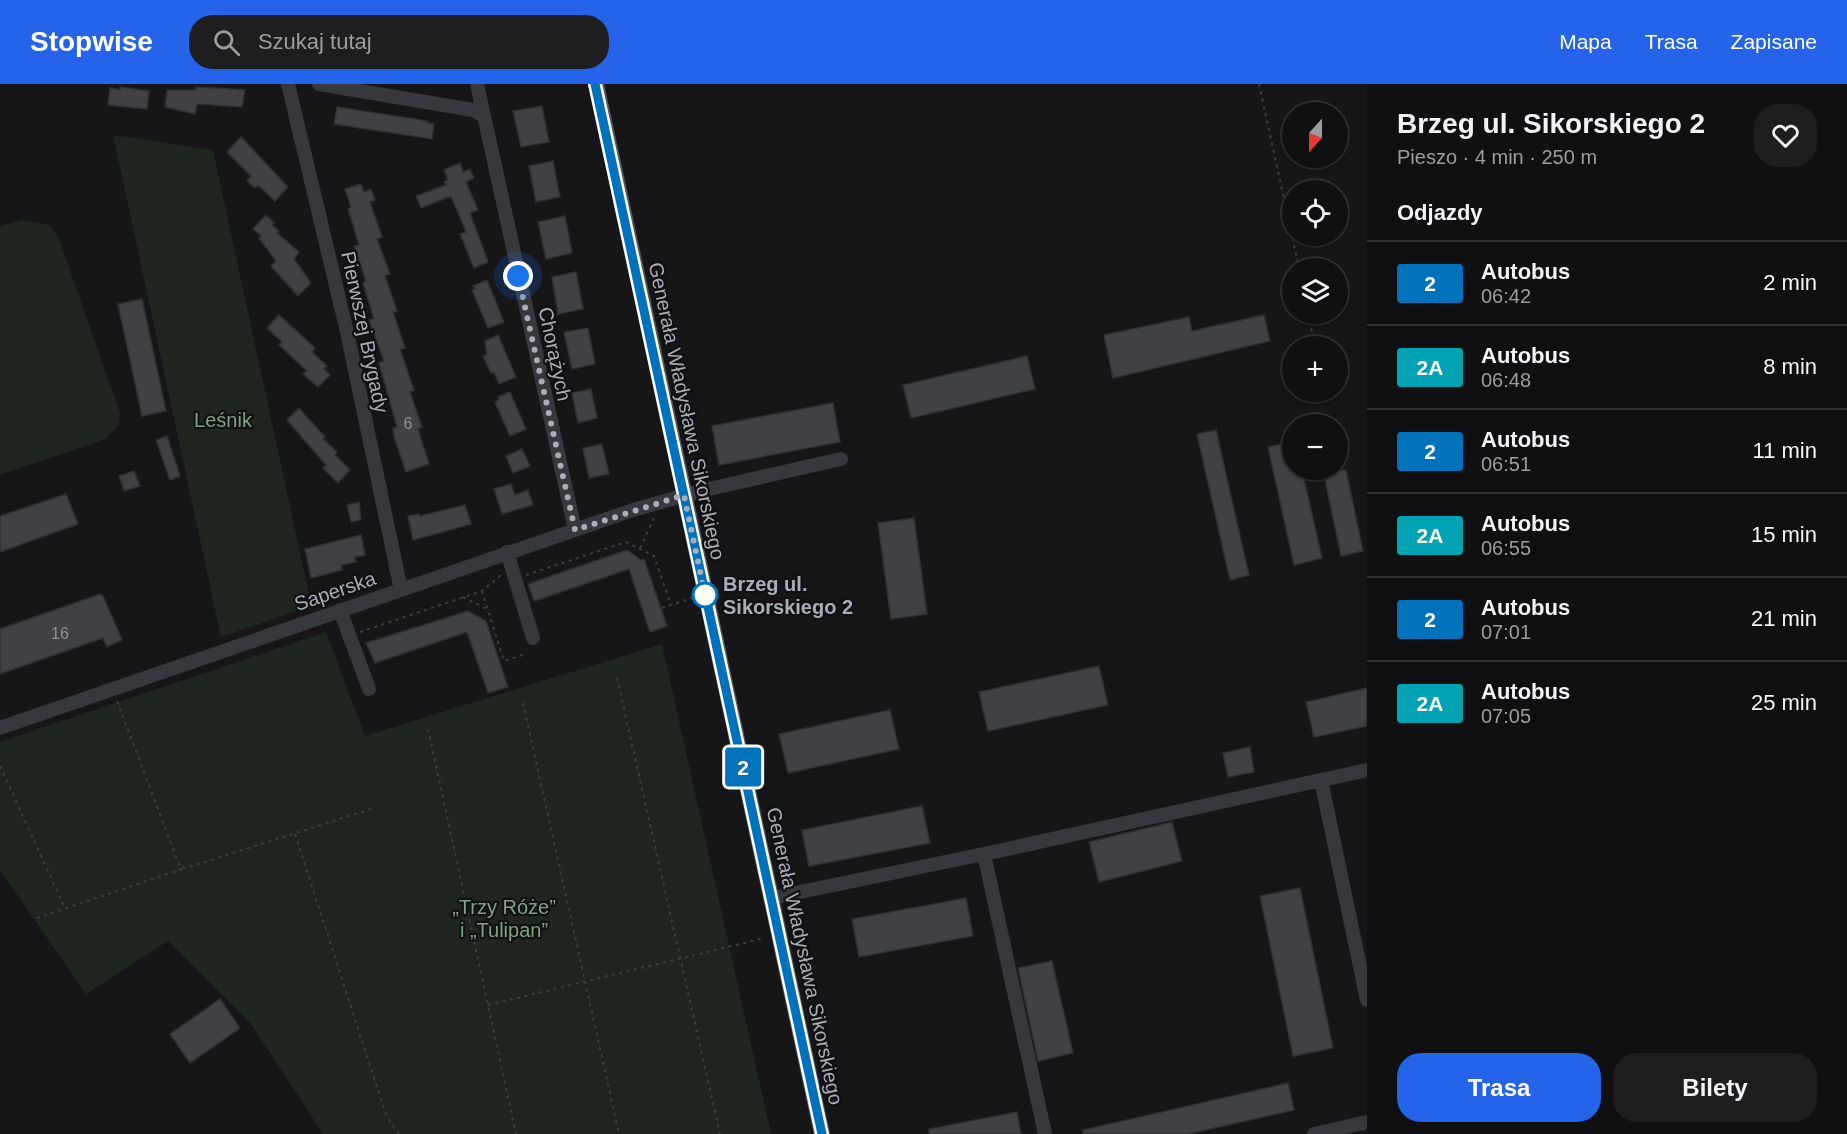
<!DOCTYPE html>
<html lang="pl">
<meta charset="utf-8">
<style>
:root{--surface:#101012;--page:#1e1e20;--text:#f1f3f6;--muted:#9c9d9f;--line:#303032;--accent:#2563eb}
body{margin:0;font-family:Arial,sans-serif;background:var(--page);color:var(--text);height:100vh;display:flex;flex-direction:column;font-size:22px;white-space:nowrap}
*{box-sizing:border-box;margin:0}
p{font-size:20px;color:var(--muted)}
.icon{flex:none;width:33px;height:33px;fill:none;stroke:currentColor;stroke-width:2;stroke-linecap:round;stroke-linejoin:round}
.map{position:relative;flex:1;overflow:hidden}
.side{display:flex;flex-direction:column;background:var(--surface);width:480px}
.side>*{flex:none}
.badge{padding:0 12px;border-radius:4px;font-size:21px;line-height:39px}
.needle{width:39px;rotate:201deg}
.controls{position:absolute;left:1282px;top:18px;display:grid;gap:12px}
.controls a{display:grid;place-items:center;width:66px;height:66px;border-radius:50%;background:var(--surface);box-shadow:0 2px 4px #0004,0 0 0 2px var(--line);font-size:30px}
.you{position:absolute;width:30px;height:30px;margin:-15px;border:4px solid #fff;border-radius:50%;background:#1a73e8;box-shadow:0 0 0 9px #1a73e833}
.map>.badge{position:absolute;translate:-50% -50%;box-shadow:0 0 0 3px #fff}
h2{padding:0 30px;font-size:22px;line-height:54px}
.round{display:grid;place-items:center;flex:none;width:63px;height:63px;border-radius:24px;background:var(--page)}
.summary{display:flex;align-items:center;justify-content:space-between;height:102px;padding:0 30px}
h1{font-size:28px;font-weight:700;line-height:45px}
.action{display:flex;gap:12px;margin-top:auto;padding:12px 30px}
.action a{flex:1;height:69px;border-radius:24px;background:var(--accent);color:#fff;font-size:24px;font-weight:700;line-height:69px;text-align:center}
.action a+a{background:var(--page);color:var(--text)}
ul{padding:0;list-style:none}
li{display:flex;align-items:center;gap:18px;height:84px;padding:0 30px;border-top:2px solid var(--line)}
li div{flex:1}
li b{display:block;font-size:22px}
li em{font-style:normal}
li .badge{min-width:66px;font-weight:700;text-align:center}
header{display:flex;align-items:center;gap:36px;box-sizing:border-box;height:84px;padding:0 30px;background:var(--accent);color:#fff}
header strong{font-size:28px}
nav{display:flex;gap:33px;margin-inline-start:auto;font-size:21px}
.search{width:420px;height:54px;background:var(--page);display:flex;align-items:center;gap:15px;box-sizing:border-box;padding:0 21px;border-radius:24px;color:var(--muted);font-size:22px}
main{display:flex;flex:1;min-height:0}
.map>svg:first-child{display:block}
</style>
<header>
<strong>Stopwise</strong>
<div class="search"><svg class="icon" aria-label="search" viewBox="0 0 24 24"><circle cx="10" cy="10" r="6"/><path d="M15 15l6 6"/></svg>Szukaj tutaj</div>
<nav><a>Mapa</a><a>Trasa</a><a>Zapisane</a></nav>
</header>
<main>
<div class="map">
<svg width="1367" height="1050" viewBox="0 0 1367 1050">
<rect width="100%" height="100%" fill="#161618"/>
<path fill="#1e261f" d="M113,51L213,66L308,506L311,522L221,553Z
M23,136L49,141L58,152L120,329L119,340L106,355L0,391V142Z
M326,548L365,652L662,560L771,1050H323L251,940L168,857L86,910L0,786V658Z"/>
<path fill="#404145" stroke="#303034" stroke-width="1.5" d="M120,3L149,7L147,25L108,21L110,4L120,6Z
M196,3L245,6L242,23L197,20L195,30L165,23L167,6H196Z
M542,22L549,58L521,63L513,27Z
M337,23L428,37L427,39L434,40L432,55L334,40Z
M241,53L288,103L275,117L258,101L255,104L247,97L251,92L227,68Z
M553,77L560,113L536,118L529,82Z
M460,79L463,88L470,85L474,94L466,98L478,126L470,129L488,178L474,184L460,150L466,148L451,112L421,124L416,112L446,101L444,98L448,96L444,86Z
M361,100L364,108L371,105L375,116L370,118L382,153L377,155L390,190L385,192L397,227L393,228L405,264L400,265L414,306L410,308L422,343L418,345L429,380L406,388L394,353L393,344L397,343L379,279L384,277L369,236L374,235L363,199L366,197L354,162L359,161L348,125L351,123L345,105Z
M266,131L274,139L272,141L279,147L277,149L299,168L294,175L311,199L298,212L271,182L276,177L259,154L261,152L253,145Z
M565,132L572,169L546,175L538,138Z
M576,188L583,225L558,230L552,193Z
M487,196L504,238L488,244L472,206L475,205L473,202Z
M142,215L166,327L142,332L118,220Z
M279,231L315,264L312,268L327,282L324,285L330,291L318,303L303,290L307,287L279,261L282,258L267,244Z
M1264,231L1270,257L1113,294L1104,251L1189,233L1192,247Z
M588,244L595,280L572,285L564,248Z
M498,251L516,293L499,300L494,288L491,289L483,272L487,271L485,257Z
M1027,272L1035,305L911,334L903,301Z
M591,305L597,334L578,339L572,309Z
M510,308L526,345L510,352L495,318L499,316L498,313Z
M833,319L840,358L719,381L712,342Z
M299,324L325,353L323,355L337,368L335,371L350,386L338,399L323,384L326,381L287,336Z
M1216,346L1249,491L1230,496L1197,350Z
M167,352L180,392L170,396L156,356Z
M1293,358V386H1302L1322,474L1294,481L1268,363Z
M602,360L609,390L589,394L583,364Z
M522,365L530,382L513,389L506,372Z
M1323,386H1346L1363,467L1341,472Z
M134,387L140,402L124,407L119,392Z
M511,400L515,411L528,406L533,421L502,430L494,405Z
M66,410L78,440L0,468V432Z
M359,418L361,436L351,438L347,421Z
M465,421L471,440L413,456L408,432L419,430L420,432Z
M914,434L927,530L891,535L878,439Z
M361,451L365,471L355,473L356,478L341,481L342,486L311,494L305,465Z
M627,466L641,476L644,475L667,542L650,548L629,485L534,517L528,500Z
M100,510L103,512L122,556L107,563L103,554L0,590V545Z
M468,527L486,537L508,603L488,609L467,548L375,579L366,559Z
M1099,582L1108,621L988,647L979,608Z
M1367,604V642L1314,653L1306,618Z
M890,626L899,665L788,689L779,650Z
M1250,663L1254,688L1228,693L1223,669Z
M922,722L930,759L809,782L802,746Z
M1172,738L1182,777L1099,798L1089,758Z
M1300,804L1333,964L1293,972L1260,812Z
M966,814L973,852L859,873L852,835Z
M1052,877L1073,969L1038,977L1018,884Z
M220,915L240,944L190,979L170,950Z
M1288,999L1294,1026L1188,1050H1083V1046Z
M1017,1028L1021,1050H929V1045Z"/>
<g fill="none" stroke-linecap="round" stroke-linejoin="round">
<path stroke="#3d3f44" stroke-width="2" stroke-dasharray="3 4.5" stroke-linecap="butt" d="M1259,0L1299,184
M1308,230L1315,262
M640,464L654,434
M526,491L626,458L654,472L671,521
M482,507L504,577L525,570
M463,513L487,525
M662,524L692,514
M360,548L482,507L501,491
M617,594L720,1050
M117,617L180,783L186,784L374,724
M523,619L619,1050
M428,645L516,1050
M0,682L65,824
M295,750L386,1031L399,1050
M37,834L185,784
M488,921L765,854"/>
<path stroke="#37383d" stroke-width="14" d="M288,0L347,248L401,506
M319,0L473,26L484,32
M477,0L575,446
M507,468L533,554
M340,526L369,605
M0,644L633,426L700,407L841,375
M1321,696L1367,916
M984,770L1045,1050
M771,814L984,770L1367,686
M1314,1050L1367,1038"/>
<path stroke="#53555c" stroke-width="16" d="M596,0L822,1050"/>
</g>
<g fill="none" stroke-linecap="round" stroke-linejoin="round">
<defs>
<path id="line" d="M595,0L822,1050"/>
</defs>
<use href="#line" stroke="#fff" stroke-width="14"/>
<use href="#line" stroke="#0072bc" stroke-width="9"/>
<path stroke="#a8adb8" stroke-width="6" stroke-dasharray="0 10.8" d="M518,192L575,446L684,411L705,511"/>
</g>
<circle fill="#fff" stroke="#0072bc" stroke-width="3" cx="705" cy="511" r="12"/>
<g text-anchor="middle" stroke-width="4.5" stroke-linejoin="round" paint-order="stroke">
<g font-size="16" fill="#8e929b">
<text x="408" y="345">6</text>
<text x="60" y="555">16</text>
</g>
<g font-size="20" fill="#a8adb8" stroke="#111113">
<text transform="translate(365 248) rotate(78)" y="7">Pierwszej Brygady</text>
<text transform="translate(555 270) rotate(78)" y="7">Chorążych</text>
<text transform="translate(687 327) rotate(78)" y="7">Generała Władysława Sikorskiego</text>
<text transform="translate(335 507) rotate(-19)" y="7">Saperska</text>
<text transform="translate(805 872) rotate(78)" y="7">Generała Władysława Sikorskiego</text>
</g>
<g font-size="20" fill="#7fa381" stroke="#111113">
<text x="223" y="343">Leśnik</text>
<text x="504" y="830">„Trzy Róże”<tspan x="504" dy="23">i „Tulipan”</tspan></text>
</g>
<g font-size="20" font-weight="bold" fill="#a8adb8" stroke="#111113" text-anchor="start">
<text x="723" y="507">Brzeg ul.<tspan x="723" dy="23">Sikorskiego 2</tspan></text>
</g>
</g>
</svg>
<div class="controls">
<a><svg class="needle" viewBox="-14 -14 28 28"><path d="M0-13l5 13h-10z" fill="#e53935"/><path d="M0 13l5-13h-10z" fill="#9c9d9f"/></svg></a>
<a><svg class="icon" aria-label="locate" viewBox="0 0 24 24"><circle cx="12" cy="12" r="6"/><path d="M12 2v4M12 18v4M2 12h4M18 12h4"/></svg></a>
<a><svg class="icon" aria-label="layers" viewBox="0 0 24 24"><path d="M12 4l9 5-9 5-9-5zM3 14l9 5 9-5"/></svg></a>
<a>+</a>
<a>−</a>
</div>
<div class="you" style="left:518px;top:192px"></div>
<b class="badge" style="left:743px;top:683px;background:#0072bc;color:#fff">2</b>
</div>
<section class="side">
<div class="summary"><div><h1>Brzeg ul. Sikorskiego 2</h1><p>Pieszo · 4 min · 250 m</p></div><a class="round"><svg class="icon" aria-label="heart" viewBox="0 0 24 24"><path d="M12 20l-8-8c-3-5 5-10 8-4 3-6 11-1 8 4z"/></svg></a></div>
<h2>Odjazdy</h2>
<ul>
<li><span class="badge" style="background:#0072bc;color:#fff">2</span><div><b>Autobus</b><p>06:42</p></div><em>2 min</em></li>
<li><span class="badge" style="background:#00a3b4;color:#fff">2A</span><div><b>Autobus</b><p>06:48</p></div><em>8 min</em></li>
<li><span class="badge" style="background:#0072bc;color:#fff">2</span><div><b>Autobus</b><p>06:51</p></div><em>11 min</em></li>
<li><span class="badge" style="background:#00a3b4;color:#fff">2A</span><div><b>Autobus</b><p>06:55</p></div><em>15 min</em></li>
<li><span class="badge" style="background:#0072bc;color:#fff">2</span><div><b>Autobus</b><p>07:01</p></div><em>21 min</em></li>
<li><span class="badge" style="background:#00a3b4;color:#fff">2A</span><div><b>Autobus</b><p>07:05</p></div><em>25 min</em></li>
</ul>
<div class="action"><a>Trasa</a><a>Bilety</a></div>
</section>
</main>
